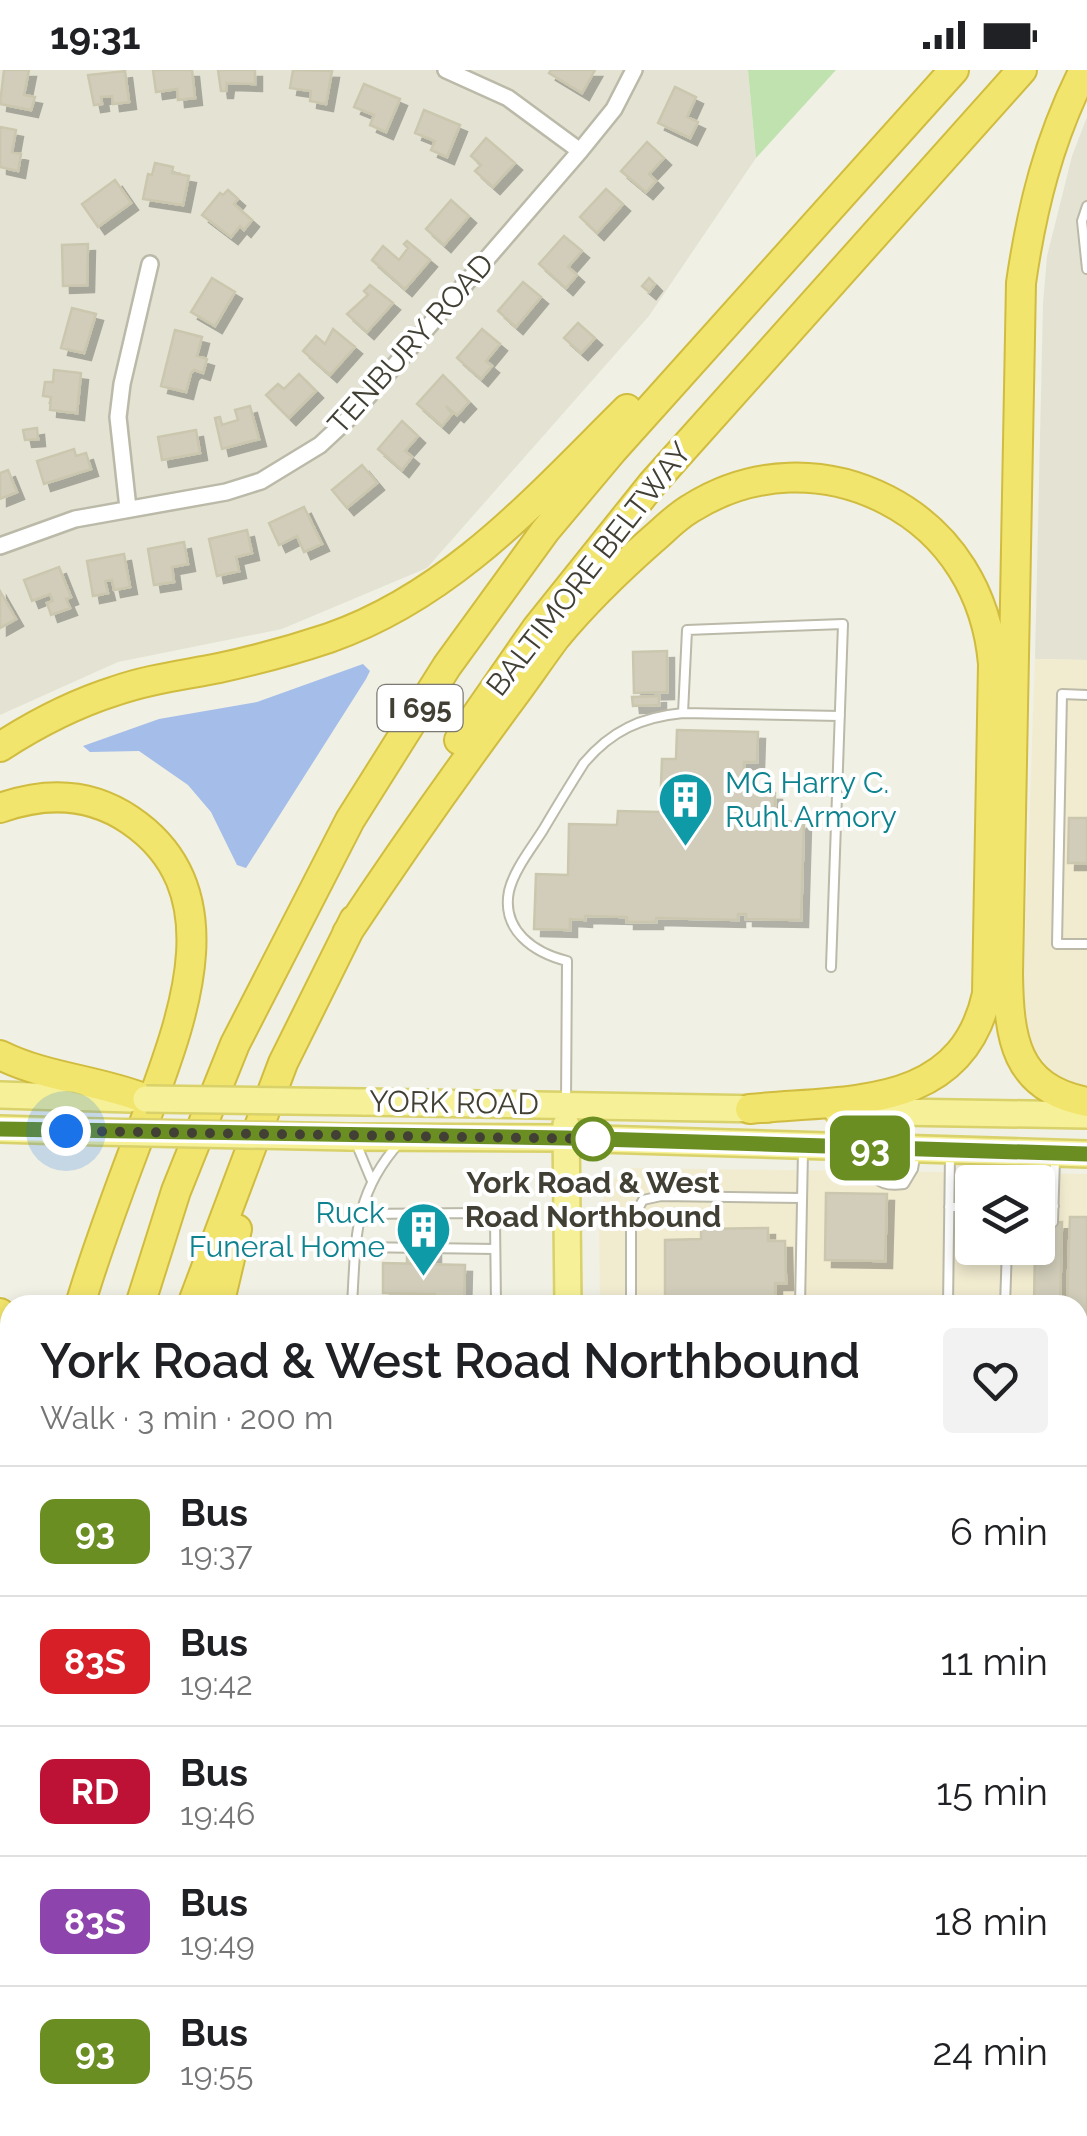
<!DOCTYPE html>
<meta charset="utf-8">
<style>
:root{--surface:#fff;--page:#f2f2f2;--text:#202124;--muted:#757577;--line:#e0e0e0}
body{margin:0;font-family:Raleway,sans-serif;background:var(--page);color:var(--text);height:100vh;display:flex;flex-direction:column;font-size:38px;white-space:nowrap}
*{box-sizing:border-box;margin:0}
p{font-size:32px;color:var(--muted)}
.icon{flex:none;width:55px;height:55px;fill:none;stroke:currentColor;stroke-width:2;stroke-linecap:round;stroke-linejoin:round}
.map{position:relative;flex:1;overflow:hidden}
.panel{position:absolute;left:0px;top:1225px;width:1088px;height:842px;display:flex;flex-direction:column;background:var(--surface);border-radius:30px 30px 0 0;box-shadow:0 5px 15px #0003}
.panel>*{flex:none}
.badge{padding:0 20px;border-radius:15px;font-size:35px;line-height:65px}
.tools{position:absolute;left:955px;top:1095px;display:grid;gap:20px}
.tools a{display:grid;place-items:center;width:100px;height:100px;border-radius:10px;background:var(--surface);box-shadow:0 5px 15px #0003;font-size:50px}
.you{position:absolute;width:50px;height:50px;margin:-25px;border:8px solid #fff;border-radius:50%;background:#1a73e8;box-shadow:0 0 0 15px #1a73e833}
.map>.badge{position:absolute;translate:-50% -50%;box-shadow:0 0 0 5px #fff}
.round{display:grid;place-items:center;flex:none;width:105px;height:105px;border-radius:10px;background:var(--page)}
.head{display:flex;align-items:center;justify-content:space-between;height:170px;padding:0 40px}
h1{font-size:48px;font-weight:600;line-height:75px}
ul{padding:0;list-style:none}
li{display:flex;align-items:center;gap:30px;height:130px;padding:0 40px;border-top:2px solid var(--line)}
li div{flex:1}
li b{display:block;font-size:38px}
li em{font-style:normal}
li .badge{min-width:110px;font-weight:700;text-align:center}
.status{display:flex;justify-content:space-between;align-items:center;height:70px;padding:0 50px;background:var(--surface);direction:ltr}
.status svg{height:28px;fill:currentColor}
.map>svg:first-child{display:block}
</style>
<div class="status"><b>19:31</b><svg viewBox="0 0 49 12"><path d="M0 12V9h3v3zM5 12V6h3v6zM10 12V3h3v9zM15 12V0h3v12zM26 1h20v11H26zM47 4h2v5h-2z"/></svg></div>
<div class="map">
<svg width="1087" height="2066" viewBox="0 0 1087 2066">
<defs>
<filter id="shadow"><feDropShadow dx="7" dy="7" stdDeviation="0" flood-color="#0004"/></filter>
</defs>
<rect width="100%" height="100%" fill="#f0f0e4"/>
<path fill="#e4e3d3" d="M0,0H748L756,88L649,246L427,498L282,559L118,592L0,645Z
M1087,47V590L1035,589L1043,233L1047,186L1072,86Z"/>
<path fill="#f1ebd0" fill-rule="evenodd" d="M1035,589L1087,590V1018L1053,1003L1022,963Z
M627,1098L1087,1104V1277H1078V1235H600L599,1142L609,1113ZM972,1112H1038V1178H972Z
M1087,2024V2066H610L609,2058H1078V2025Z
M10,2058H549L550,2066H6Z"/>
<path fill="#e9e7cf" d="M1078,1277H1087V2024L1078,2025Z"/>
<path fill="#c0e2af" d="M748,0H836L756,88Z
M1078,1931H1087V1993H1078Z
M10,1984V2058H16L6,2066H0V2020L9,1999Z"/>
<path fill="#a4bde9" d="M363,594L370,601L366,609L246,798L237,795L211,742L188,715L139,681L90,682L83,676L159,649L257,632Z"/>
<path fill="#d1cdba" stroke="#cbc7ae" stroke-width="2.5" filter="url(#shadow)" d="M4,0H29L24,25L35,27L31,40L0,34Z
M153,0H192L195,28L178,30L177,19L156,22Z
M218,0H255V14L227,13L226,21H221Z
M293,0L332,1L326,34L310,31L311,21L290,18Z
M551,0H595L582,23L549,3Z
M125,1L129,32L113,34L112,26L101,27L102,34L94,35L88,5Z
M364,14L400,29L386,62L370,55L374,45L354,37Z
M675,17L696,27L687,47L698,52L690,68L658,53Z
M424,40L460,55L447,87L431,80L435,71L415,63Z
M0,57L16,60L12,82L21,84L18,101L0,97Z
M486,68L515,93L493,117L475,101L481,95L471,86Z
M647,72L664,88L649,104L656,111L646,122L621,101Z
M155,93L173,97L172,103L189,106L183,135L143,129L148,104L152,105Z
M115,110L131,133L98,157L82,134Z
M606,119L623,134L597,163L580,147Z
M228,120L238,129L234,134L252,150L244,160L240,156L231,167L202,145L220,123L223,125Z
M451,130L469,146L444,175L426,159Z
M564,166L582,181L568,197L577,205L566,218L539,194Z
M407,171L430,190L405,219L372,190L383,176L399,190L408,178L404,174Z
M88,174L87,215L63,216L62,175Z
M212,208L235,222L215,256L191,242Z
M649,208L655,214L649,222L642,216Z
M523,212L541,227L516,257L498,241Z
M370,215L393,233L367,262L347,244L368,225L364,221Z
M72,238L96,244L84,283L61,278Z
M578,253L595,268L581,283L564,268Z
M333,259L355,277L330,305L303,281L316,266L325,274Z
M482,259L500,274L486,291L492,296L481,309L457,288Z
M175,260L202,267L197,286L207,289L203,303L194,300L191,303L186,322L161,316Z
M54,300L81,303L77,343L50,340L51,327L43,326L45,312H53Z
M299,304L316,321L289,348L266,325L278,314L284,319Z
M443,305L469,332L457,345L446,336L452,344L442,356L417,334Z
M250,336L259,369L222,379L215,348L220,347L222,355L238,350L235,340Z
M402,351L418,366L405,381L412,387L402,400L378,379Z
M37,358L38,369L25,370L23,360Z
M196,360L200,383L162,390L158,367Z
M74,379L76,386L86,383L91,399L44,414L37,391Z
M362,395L377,413L347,438L332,420Z
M8,400L17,422L0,429V403Z
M304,437L322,474L304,482L297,466L279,475L269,453Z
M247,460L252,483L236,487L239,501L217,506L209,469Z
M184,472L188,494L172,497L174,512L154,515L148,479Z
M124,484L130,517L114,520L112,510L105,511L108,523L93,526L87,491Z
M59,497L71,527L66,529L70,538L51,545L47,533L53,531L50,524L32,531L24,510Z
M0,521L16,549L0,558Z
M667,581V622L634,623L633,582Z
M659,626V635L633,636L632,627Z
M677,660L758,662L757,692H744L743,722L775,723V751L804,752L801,850L746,849V844H738V850L656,848V852H627V847L585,846V850L570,849V860L534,859L536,804L568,805L569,754L617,755L618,741L660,742L662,689H676Z
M1069,748H1087V793H1068Z
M826,1123L887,1124L885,1191L825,1190Z
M1070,1147H1087V1248H1078V1235H1067Z
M1062,1152L1060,1235H1034L1035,1179L1047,1178V1153Z
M768,1158V1171H785L786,1213H775V1235H665V1170L701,1169V1159Z
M407,1169H434V1194H407Z
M383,1193L465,1195L464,1235H435V1224L383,1223Z
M1087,1549V1611L1078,1607V1571Z
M1078,1721L1087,1726V1869L1078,1865Z"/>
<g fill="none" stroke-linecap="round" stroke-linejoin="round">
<defs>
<path id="service" d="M1087,136L1082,151L1087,199
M1087,625L1062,624L1057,874H1087
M683,643L840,646
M566,1033L567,891C535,883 501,861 509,821C514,800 531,779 543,760C556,738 570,715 584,693C611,661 641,647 683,643L687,560L843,554L831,897
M356,1073L371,1109
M869,1082C870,1107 877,1118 904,1114L913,1099L916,1081
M1038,1136H1054
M949,1137H972
M358,1144L478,1143L495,1151L496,1235
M1053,1152L1055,1088
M356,1177L495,1179
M352,1235C356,1169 353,1124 400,1072
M631,1235V1151L643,1130L661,1126L801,1128
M800,1235L803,1081
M948,1235L950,1085
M1005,1235L1007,1178
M1078,1495L1087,1476
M1078,1905L1087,1909
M1078,2055L1087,2053
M750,2058V2066
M790,2058V2066
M63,2066L72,2061L235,2066
M628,2066V2058
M1014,2066L1063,2058"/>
<path id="minor" d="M446,0L508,28L580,81
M128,438L118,347L122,314L150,194
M0,476L75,449L226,422L261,411L320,375L350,347L580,81L614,39L634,0"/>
<path id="tertiary" d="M574,2058V2066"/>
<path id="primary" d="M0,1025L130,1029
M363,1032L767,1039
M837,1041L1087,1045
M566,1055L568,1235
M0,1059L98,1062
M349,1067L566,1068L1087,1084"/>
<path id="motorway" d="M1084,0C1049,69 1032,137 1021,213L1008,904C1009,967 1014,1018 1087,1032
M459,670L536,559L652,414L1022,0
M0,677C37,653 74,634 115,621C149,609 184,605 219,598C256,590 293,580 329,568C452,525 537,428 627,339
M0,738C45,722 89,722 130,750C238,823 178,959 143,1056C121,1115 98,1174 80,1235
M347,863C400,783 455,705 512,628C527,608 541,587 556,567C585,532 618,500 652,470C665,459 678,445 693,437C753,400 825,398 887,430C951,463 987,524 993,594L987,924C961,1042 846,1029 750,1039
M0,985C46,1008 99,1010 146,1029
M140,1235L176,1121L235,974L350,750L447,596L545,461L613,380L954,0
M192,1235L283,993L354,850
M219,1235L237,1159
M0,1243L10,1302
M0,1472L10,1411
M0,1689L10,1656
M0,1861L10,1828
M0,1910L10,1885"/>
</defs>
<use href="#service" stroke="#bbb9a8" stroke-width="12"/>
<use href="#minor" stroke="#bbb9a8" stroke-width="20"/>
<use href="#tertiary" stroke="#bbb9a8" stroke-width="25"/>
<use href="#primary" stroke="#d9d169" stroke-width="30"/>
<use href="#motorway" stroke="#d0bc3f" stroke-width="32"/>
<use href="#service" stroke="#fff" stroke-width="8"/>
<use href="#minor" stroke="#fff" stroke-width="15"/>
<use href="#tertiary" stroke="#fff" stroke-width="20"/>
<use href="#primary" stroke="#f6f198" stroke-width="25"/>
<use href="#motorway" stroke="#f2e56e" stroke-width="28"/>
<defs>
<path id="primary-bridge" d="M146,1029L363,1032
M98,1062L349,1067"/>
</defs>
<use href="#primary-bridge" stroke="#d9d169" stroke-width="30" stroke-linecap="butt"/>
<use href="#primary-bridge" stroke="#f6f198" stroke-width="25"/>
</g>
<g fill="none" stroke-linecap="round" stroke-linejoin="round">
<defs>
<path id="line" d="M0,1059L566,1068L1087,1084"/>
</defs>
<use href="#line" stroke="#fff" stroke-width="22"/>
<use href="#line" stroke="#6b8e23" stroke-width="15"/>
<path stroke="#424035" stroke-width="10" stroke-dasharray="0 18" d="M66,1061L598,1069H593"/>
</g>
<defs>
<symbol id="building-pin" viewBox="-11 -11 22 30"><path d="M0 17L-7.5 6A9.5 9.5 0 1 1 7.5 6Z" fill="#0f9aa8" stroke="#fff"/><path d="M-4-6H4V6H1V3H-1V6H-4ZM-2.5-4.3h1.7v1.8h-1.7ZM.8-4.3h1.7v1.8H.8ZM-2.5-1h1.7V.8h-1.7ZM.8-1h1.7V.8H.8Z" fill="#fff"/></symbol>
</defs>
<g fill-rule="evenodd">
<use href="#building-pin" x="654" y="698" width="63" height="86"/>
<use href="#building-pin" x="392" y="1128" width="63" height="86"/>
</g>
<circle fill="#fff" stroke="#6b8e23" stroke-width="5" cx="593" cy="1069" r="20"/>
<g text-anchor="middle" stroke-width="8" stroke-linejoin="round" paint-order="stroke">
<rect fill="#fff" stroke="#7b7972" stroke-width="2.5" x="377.5" y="615" width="85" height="46" rx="8"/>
<g font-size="28" font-weight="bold" fill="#424035">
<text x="420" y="648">I 695</text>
</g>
<g font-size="30" fill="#424035" stroke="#fff">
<text transform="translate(411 274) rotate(-48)" y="10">TENBURY ROAD</text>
<text transform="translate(589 499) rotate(-52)" y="10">BALTIMORE BELTWAY</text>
<text transform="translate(454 1033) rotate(1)" y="10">YORK ROAD</text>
</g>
<g font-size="30" fill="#0d838f" stroke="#fff" text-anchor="start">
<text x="725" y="723">MG Harry C.<tspan x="725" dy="34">Ruhl Armory</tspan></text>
<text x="385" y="1153" text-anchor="end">Ruck<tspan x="385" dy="34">Funeral Home</tspan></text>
</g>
<g font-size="30" font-weight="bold" fill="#424035" stroke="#fff">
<text x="593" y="1123">York Road &amp; West<tspan x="593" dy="34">Road Northbound</tspan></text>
</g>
</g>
</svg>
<div class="tools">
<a><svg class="icon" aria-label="layers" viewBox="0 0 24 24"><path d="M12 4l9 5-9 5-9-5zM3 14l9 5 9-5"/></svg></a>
</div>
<div class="you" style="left:66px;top:1061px"></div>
<b class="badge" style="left:870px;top:1078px;background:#6b8e23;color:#fff">93</b>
<section class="panel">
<div class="head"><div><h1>York Road &amp; West Road Northbound</h1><p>Walk · 3 min · 200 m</p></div><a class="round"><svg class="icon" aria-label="heart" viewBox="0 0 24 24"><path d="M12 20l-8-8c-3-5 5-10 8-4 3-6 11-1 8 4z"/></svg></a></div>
<ul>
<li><span class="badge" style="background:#6b8e23;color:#fff">93</span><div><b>Bus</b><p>19:37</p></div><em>6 min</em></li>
<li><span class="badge" style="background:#d61f26;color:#fff">83S</span><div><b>Bus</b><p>19:42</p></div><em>11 min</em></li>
<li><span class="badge" style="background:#be1136;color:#fff">RD</span><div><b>Bus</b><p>19:46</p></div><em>15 min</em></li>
<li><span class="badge" style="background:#8e44ad;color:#fff">83S</span><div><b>Bus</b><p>19:49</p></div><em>18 min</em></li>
<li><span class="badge" style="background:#6b8e23;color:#fff">93</span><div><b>Bus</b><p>19:55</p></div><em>24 min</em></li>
</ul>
</section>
</div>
